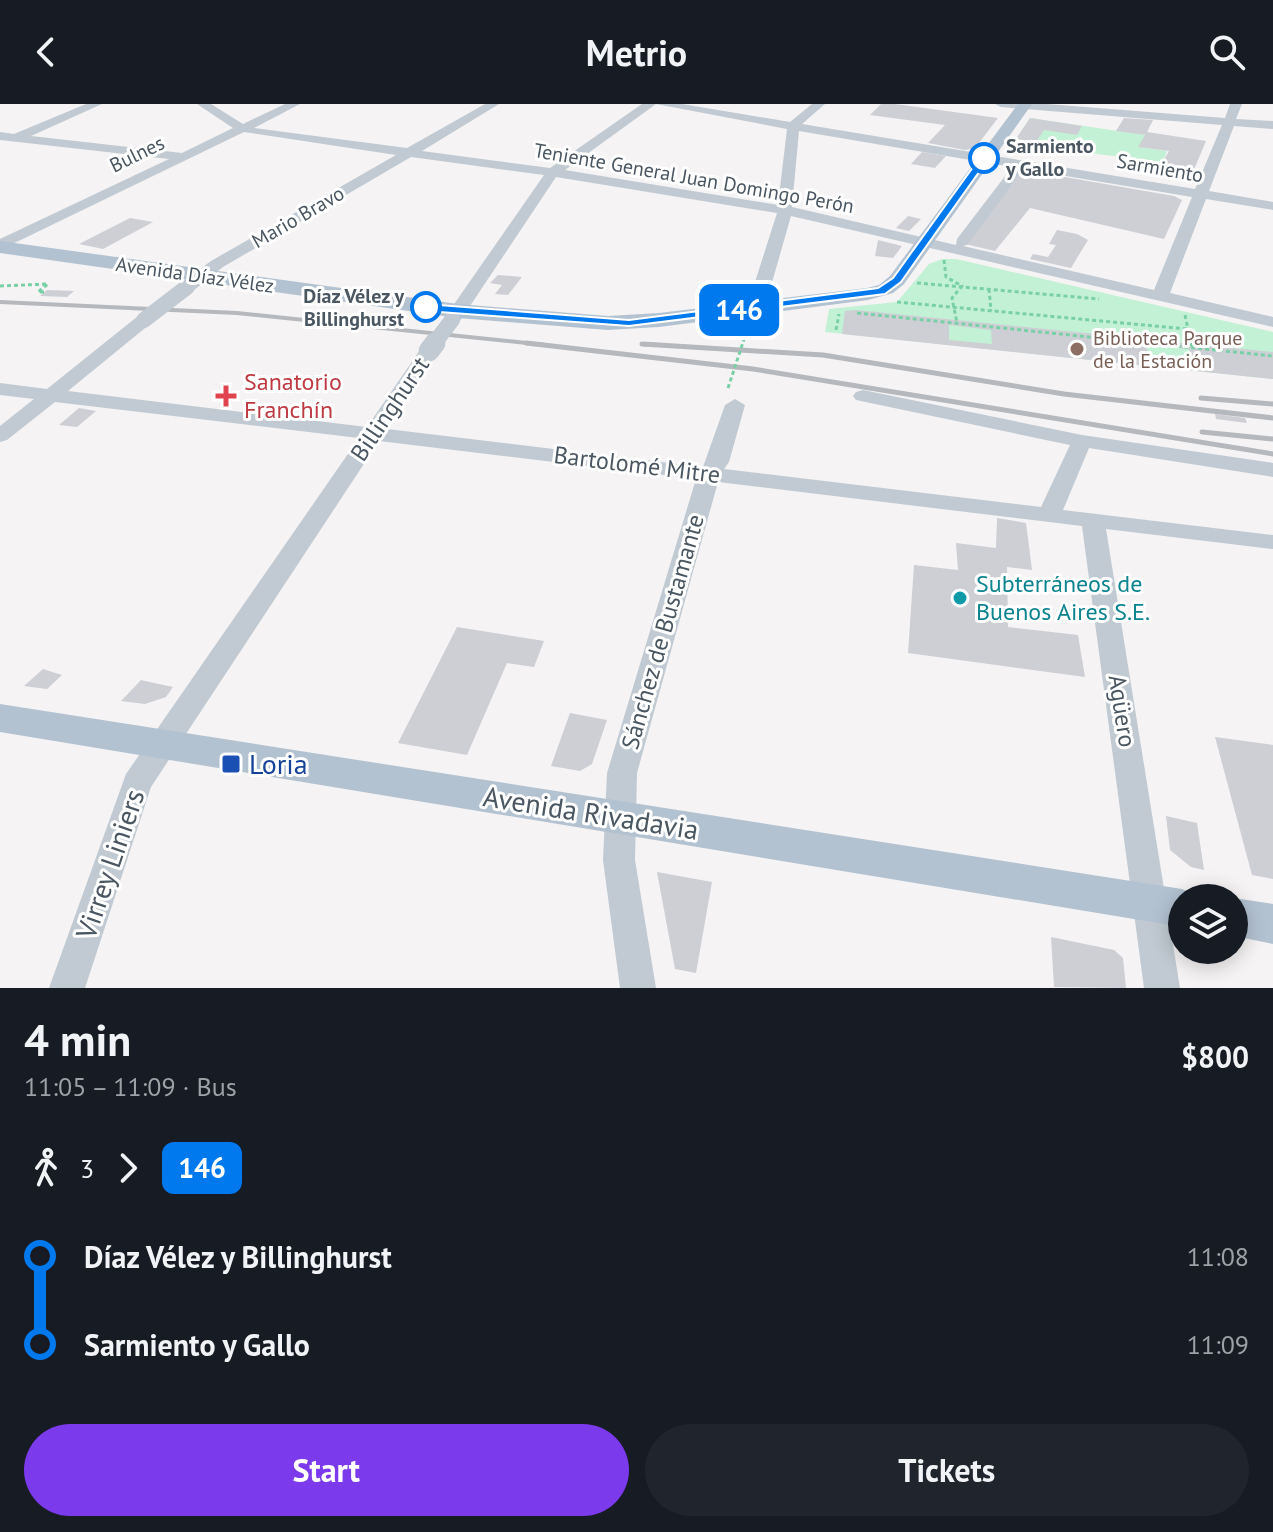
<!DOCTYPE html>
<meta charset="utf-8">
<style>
:root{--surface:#171b24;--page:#20242c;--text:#f1f3f6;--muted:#9ea1a6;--accent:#7c3aed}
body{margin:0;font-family:"PT Sans",sans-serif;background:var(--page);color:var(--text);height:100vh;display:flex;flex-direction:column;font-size:30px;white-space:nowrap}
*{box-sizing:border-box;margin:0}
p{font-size:26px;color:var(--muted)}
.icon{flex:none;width:44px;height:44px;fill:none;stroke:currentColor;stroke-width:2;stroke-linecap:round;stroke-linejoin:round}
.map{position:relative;height:884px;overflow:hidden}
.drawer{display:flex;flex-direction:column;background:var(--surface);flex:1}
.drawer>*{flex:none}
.badge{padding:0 16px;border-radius:12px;font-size:28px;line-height:52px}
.controls{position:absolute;left:1168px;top:780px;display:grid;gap:16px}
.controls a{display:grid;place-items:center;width:80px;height:80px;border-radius:50%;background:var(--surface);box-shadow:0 4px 20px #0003;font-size:40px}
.map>.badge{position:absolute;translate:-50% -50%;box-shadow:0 0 0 4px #fff}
.legs{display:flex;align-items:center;gap:12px;height:88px;padding:0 24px;font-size:26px}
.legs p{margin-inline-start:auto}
.head{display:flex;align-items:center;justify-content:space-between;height:136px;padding:0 24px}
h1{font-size:44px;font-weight:600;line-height:60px}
.primary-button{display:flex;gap:16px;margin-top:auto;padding:16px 24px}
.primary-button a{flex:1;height:92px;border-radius:48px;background:var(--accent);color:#fff;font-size:32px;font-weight:600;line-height:92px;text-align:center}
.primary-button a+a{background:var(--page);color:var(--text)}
ul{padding:0 24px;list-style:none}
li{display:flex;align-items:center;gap:28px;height:88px;font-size:30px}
li i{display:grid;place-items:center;width:12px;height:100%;margin:0 10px;background:currentColor}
li i::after{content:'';width:20px;height:20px;margin:-10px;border:6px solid;border-radius:50%;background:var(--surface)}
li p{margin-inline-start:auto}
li:first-child i{background:linear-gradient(#0000 50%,currentColor 0)}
li:last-child i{background:linear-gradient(currentColor 50%,#0000 0)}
header{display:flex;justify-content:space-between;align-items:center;height:104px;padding:0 24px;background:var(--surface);font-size:36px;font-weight:600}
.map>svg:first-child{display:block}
</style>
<header><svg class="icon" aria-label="back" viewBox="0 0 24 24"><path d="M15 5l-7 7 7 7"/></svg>Metrio<svg class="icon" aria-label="search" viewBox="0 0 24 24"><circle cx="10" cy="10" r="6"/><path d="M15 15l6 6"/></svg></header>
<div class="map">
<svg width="1273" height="884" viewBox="0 0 1273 884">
<rect width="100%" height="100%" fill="#f5f3f3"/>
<path fill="#c3f1d5" d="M1030,14L1145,31L1139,43L1167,47L1163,58L1064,46L1065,42L1016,35Z
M942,155H956L1273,228V275L825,228L829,205L897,198L929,160Z"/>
<path fill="#cdcfd5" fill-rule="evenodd" d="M881,0H895L998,14L975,44L965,46L928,39L945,21L870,11Z
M1030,14L1082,22L1077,31L1044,26L1036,38L1016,35Z
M1124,14L1153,16L1147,28L1206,37L1193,68L1160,63L1169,47L1138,43L1145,31L1116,27Z
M922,48L946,52L935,64L911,60Z
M1036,68L1174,92L1182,96L1164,135L1030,104L995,147L965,140L1019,72L1031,74Z
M908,112L921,115L909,127L896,124Z
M130,114L153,118L103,145L79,140Z
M1057,126L1077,130L1088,136L1071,164L1030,155L1033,150L1048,153L1056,141L1049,140Z
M878,136L902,142L893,154L875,152Z
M498,171L522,173L508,191L495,190L502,181L490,179Z
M47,186L74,187L67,193L40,192Z
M856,206L1273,248V275L842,230L845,207ZM949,221L991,226L992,240L949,236ZM1146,241L1189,245L1194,261L1150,256Z
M79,304L96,307L77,323L59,321Z
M1215,310L1245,314L1247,319L1216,315Z
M997,414L1026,419L1032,466L1007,463L1008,523L1078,531L1085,573L908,549L914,461L958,466L956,439L996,444Z
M457,523L544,537L534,563L507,559L467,651L398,639Z
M43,565L62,571L47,585L24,582Z
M141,576L154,579L173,583L166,593L145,600L121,597Z
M570,609L607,616L592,660L580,667L551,662Z
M1215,633L1273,641V775L1252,771Z
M1166,712L1197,719L1204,766L1191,763L1170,746Z
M657,768L712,778L696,869L675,865Z
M1051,833L1114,846L1123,854L1126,884L1054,883Z"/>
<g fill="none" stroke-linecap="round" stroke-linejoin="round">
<path stroke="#7ad0a6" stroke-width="3" stroke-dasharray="4 3" stroke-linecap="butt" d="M944,156L946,173L962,182L952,194L957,219
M917,179L1099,195
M0,182L48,180L38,188H44
M989,185L991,207
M897,198L1187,225
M857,209L1273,252
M1185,211L1192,244
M836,226L839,210"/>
<path fill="#c1cad2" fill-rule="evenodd" d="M86,0H102L31,32L182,49L233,24L197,0H211L243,20L285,0H300L254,24L407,44L485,0H499L422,47L550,64L642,0H682L790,18L812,0H825L802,20L1195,85L1222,21L1001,3L995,0H1047L1225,14L1230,0H1242L1236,15L1273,17V25L1234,22L1209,87L1273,98V106L1206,95L1170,189L1273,213V223L791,112L765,203L756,208L747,203L777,109L556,73L458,220L452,221L443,216L544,71L411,53L223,163L193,187H181L179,183L181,179L211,157L396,51L244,28L0,146V135L169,55L0,36V28L14,30ZM656,0L787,25L778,101L565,66ZM799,27L1012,63L957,135L956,141L792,103ZM1024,65L1192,93L1154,186L963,142L967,141Z
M144,211L153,216L150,220L68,287L367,323L422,243L429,241L438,247L387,325L703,363L725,301L735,295L745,301L729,358L724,365L1041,403L1070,341L856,296L853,292L856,288L863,286L1082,331L1273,359V373L1089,344L1063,406L1273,431V445L1106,425L1180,884H1144L1082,422L718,378L637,669L635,756L656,884H620L603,756L607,669L696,375L379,337L151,683L85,884H49L126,670L359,334L55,298L7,336L0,338V322L34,295L0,291V279L47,285L138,212Z"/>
<path fill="#b3c2d1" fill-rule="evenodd" d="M1018,0H1032L904,180L893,189L868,196L659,223L608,226L458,214L0,149V137L458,200L608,212L659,209L867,184L879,181L890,172Z
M0,600L1182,785L1199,794H1182V823L0,628Z
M1233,794H1234L1273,800V840L1234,832Z"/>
<path stroke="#b5b8bd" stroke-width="4" d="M0,198L237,209L546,241
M642,240L660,241"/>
<path stroke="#b5b8bd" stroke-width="5" d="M526,239L753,265L1273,350
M642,240L823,251L1064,290L1273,314
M1201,294L1273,300
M1202,328L1273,335"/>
<path stroke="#7ad0a6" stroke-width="3" stroke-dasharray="4 3" stroke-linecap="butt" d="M728,284L750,217"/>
<path stroke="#c1cad2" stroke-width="16" d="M144,216L187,183
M433,241L452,216"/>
<path stroke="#c1cad2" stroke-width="21" d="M429,247L435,239"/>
</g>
<path fill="#0079ef" stroke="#fff" stroke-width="2" d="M981,52L989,54L901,178L885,190L629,222L426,207L421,203L426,200L629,216L878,184L893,174Z"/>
<g fill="#fff" stroke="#0079ef" stroke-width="4">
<circle cx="984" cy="54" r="14"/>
<circle cx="426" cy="203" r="14"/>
</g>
<circle fill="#8d6e63" stroke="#fff" stroke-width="3" cx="1077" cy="245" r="8"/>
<path fill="#e0444e" stroke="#fff" stroke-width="3" d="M222 280h8v8h8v8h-8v8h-8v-8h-8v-8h8z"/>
<circle fill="#0f9aa8" stroke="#fff" stroke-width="3" cx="960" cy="494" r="8"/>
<rect fill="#1a4fb4" stroke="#fff" stroke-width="3" x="221" y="650" width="20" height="20" rx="4"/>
<g text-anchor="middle" stroke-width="6" stroke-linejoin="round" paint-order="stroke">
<g font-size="20" font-weight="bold" fill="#4a5661" stroke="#fff" text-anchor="start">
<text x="1006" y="49">Sarmiento<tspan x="1006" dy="23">y Gallo</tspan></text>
<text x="404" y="199" text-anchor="end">Díaz Vélez y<tspan x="404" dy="23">Billinghurst</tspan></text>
</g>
<g font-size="20" fill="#4a5661" stroke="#fff">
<text transform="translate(137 50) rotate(-26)" y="7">Bulnes</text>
<text transform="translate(1160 64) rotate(10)" y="7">Sarmiento</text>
<text transform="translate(694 74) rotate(10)" y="7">Teniente General Juan Domingo Perón</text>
<text transform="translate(298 113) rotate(-30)" y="7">Mario Bravo</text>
<text transform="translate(195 171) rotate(8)" y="7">Avenida Díaz Vélez</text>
</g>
<g font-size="20" fill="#785e54" stroke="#fff" text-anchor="start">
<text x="1093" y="241">Biblioteca Parque<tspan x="1093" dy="23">de la Estación</tspan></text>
</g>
<g font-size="24" fill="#be3a42" stroke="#fff" text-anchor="start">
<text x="244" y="286">Sanatorio<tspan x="244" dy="28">Franchín</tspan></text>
</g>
<g font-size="24" fill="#4a5661" stroke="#fff">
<text transform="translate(390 305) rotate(-56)" y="8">Billinghurst</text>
<text transform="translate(637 361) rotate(7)" y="8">Bartolomé Mitre</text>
<text transform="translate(663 528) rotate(-74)" y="8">Sánchez de Bustamante</text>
<text transform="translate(1122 607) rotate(81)" y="8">Agüero</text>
</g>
<g font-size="24" fill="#0d838f" stroke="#fff" text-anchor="start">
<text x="976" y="488">Subterráneos de<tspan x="976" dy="28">Buenos Aires S.E.</tspan></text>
</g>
<g font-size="28" fill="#164399" stroke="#fff" text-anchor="start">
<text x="249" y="670">Loria</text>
</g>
<g font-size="28" fill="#4a5661" stroke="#fff">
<text transform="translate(591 709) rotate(9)" y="10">Avenida Rivadavia</text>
<text transform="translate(110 760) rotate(-71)" y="10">Virrey Liniers</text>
</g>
</g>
</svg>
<div class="controls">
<a><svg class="icon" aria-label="layers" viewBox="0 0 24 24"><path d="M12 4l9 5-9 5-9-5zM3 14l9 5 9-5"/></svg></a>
</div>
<b class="badge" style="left:739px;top:206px;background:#0079ef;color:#fff">146</b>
</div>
<section class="drawer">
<div class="head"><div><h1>4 min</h1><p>11:05 – 11:09 · Bus</p></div><b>$800</b></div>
<div class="legs"><svg class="icon" aria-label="walk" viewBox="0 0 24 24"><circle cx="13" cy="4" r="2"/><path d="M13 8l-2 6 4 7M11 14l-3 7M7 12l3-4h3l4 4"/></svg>3<svg class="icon" aria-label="forward" viewBox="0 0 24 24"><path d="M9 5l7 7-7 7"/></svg><b class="badge" style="background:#0079ef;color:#fff">146</b></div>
<ul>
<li><i style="color:#0079ef"></i><b>Díaz Vélez y Billinghurst</b><p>11:08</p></li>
<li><i style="color:#0079ef"></i><b>Sarmiento y Gallo</b><p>11:09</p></li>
</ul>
<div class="primary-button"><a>Start</a><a>Tickets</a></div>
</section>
